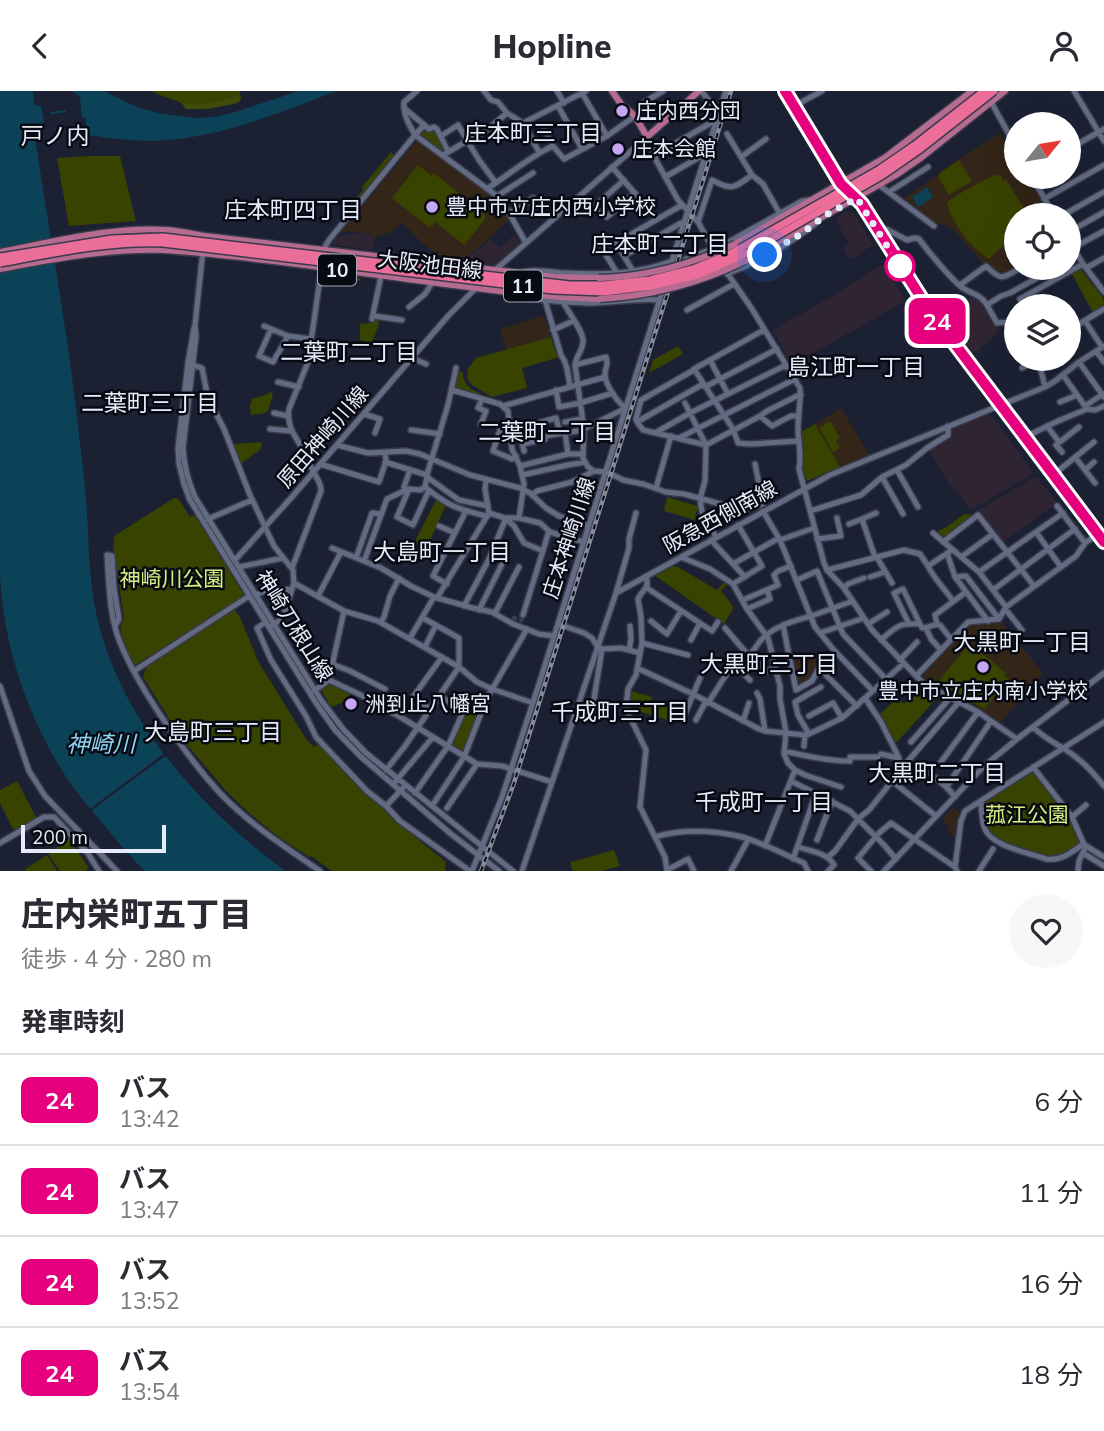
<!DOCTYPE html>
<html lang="ja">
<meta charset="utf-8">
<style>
:root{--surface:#fff;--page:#f7f7f7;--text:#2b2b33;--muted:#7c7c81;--line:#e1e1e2}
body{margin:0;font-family:Mulish,"Noto Sans JP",sans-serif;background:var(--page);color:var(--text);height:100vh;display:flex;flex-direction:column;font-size:26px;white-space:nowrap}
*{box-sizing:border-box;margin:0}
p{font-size:23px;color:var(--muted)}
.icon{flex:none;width:38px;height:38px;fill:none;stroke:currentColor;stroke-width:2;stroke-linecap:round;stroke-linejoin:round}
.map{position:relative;height:780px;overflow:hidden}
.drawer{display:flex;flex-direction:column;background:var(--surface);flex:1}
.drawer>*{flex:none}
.badge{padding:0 14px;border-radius:10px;font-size:24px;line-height:46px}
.needle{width:46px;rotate:60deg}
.fabs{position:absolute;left:1004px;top:21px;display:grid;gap:14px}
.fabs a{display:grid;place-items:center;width:77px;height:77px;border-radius:50%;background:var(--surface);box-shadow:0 7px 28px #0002;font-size:35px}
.scale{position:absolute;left:21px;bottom:18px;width:145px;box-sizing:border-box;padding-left:7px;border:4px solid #e7ebf9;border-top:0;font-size:19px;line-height:24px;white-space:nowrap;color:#e7ebf9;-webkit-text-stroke:5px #080a13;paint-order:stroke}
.you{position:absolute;width:35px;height:35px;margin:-18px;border:5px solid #fff;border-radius:50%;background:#1a73e8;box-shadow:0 0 0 10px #1a73e833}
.map>.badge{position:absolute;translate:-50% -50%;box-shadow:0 0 0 4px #fff}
h2{padding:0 21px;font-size:26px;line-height:63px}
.round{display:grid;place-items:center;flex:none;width:74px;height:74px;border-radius:37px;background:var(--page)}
.summary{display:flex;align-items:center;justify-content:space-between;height:119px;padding:0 21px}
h1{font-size:33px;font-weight:800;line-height:52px}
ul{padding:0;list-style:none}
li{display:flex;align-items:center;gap:21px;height:91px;padding:0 21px;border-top:2px solid var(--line)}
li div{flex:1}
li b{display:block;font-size:26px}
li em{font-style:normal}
li .badge{min-width:77px;font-weight:700;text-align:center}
header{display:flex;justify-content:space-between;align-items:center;height:91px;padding:0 21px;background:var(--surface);font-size:32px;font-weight:800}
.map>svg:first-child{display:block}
</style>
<header><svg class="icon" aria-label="back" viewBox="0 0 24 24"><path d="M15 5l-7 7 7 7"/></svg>Hopline<svg class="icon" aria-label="person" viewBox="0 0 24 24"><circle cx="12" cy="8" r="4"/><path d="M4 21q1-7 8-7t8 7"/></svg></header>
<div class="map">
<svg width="1104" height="780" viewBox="0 0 1104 780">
<rect width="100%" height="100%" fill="#1b2033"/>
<path fill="#2f2432" d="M846,121L855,123L873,154L850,169L843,157L849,153L835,128Z
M366,142L374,147L372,159L332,154L337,146L345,143Z
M516,143L520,154L496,174L465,170L490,148L499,156Z
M883,173L906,210L792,274L773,239L833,205Z
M975,205L980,206L1000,240L970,266L946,233L953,228L948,221Z
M985,324L992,325L1028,374L1033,383L972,418L969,417L957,400L955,401L947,390L929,358L950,344V337Z
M1033,387L1039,388L1057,412L1002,452L977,420Z"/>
<path fill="#332518" d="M1000,42L1010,60L1013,59L1017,66V86H1028L1050,124H1017V177L1002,185L998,184L987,172L984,174L955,140L942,133L936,135L903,108L940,82V80Z
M420,50L494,105L510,128L466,168L442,166L421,151L402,131L391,141L374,147L369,143L353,140L340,142L416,51Z
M544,224L551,246L506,259L500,238Z
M841,317L869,363L840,376L815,333Z
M1002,531L1043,582L1000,632L974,615L928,591L920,583L968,533Z
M823,562L826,567L821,576L812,588L798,597L792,567Z
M953,716L961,723L956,748L947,739L950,735L944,731V730L942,728Z"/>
<path fill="#394300" d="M153,0H240V3L208,13L187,14L152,1Z
M423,38H434L445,59L443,61L420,44Z
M391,61L394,64L353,116L350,114L363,99L362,96Z
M89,65H120L136,130L69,135L57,67Z
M959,69L972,90L949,104L938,85L943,80Z
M418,74L432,85L434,82L485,123L486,127L464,154L435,131L430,137L392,107Z
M994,84L1001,85L1003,89L1006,88L1028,124H1017V146L999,158L989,168C972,158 950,130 947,111C962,100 978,93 994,84Z
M1079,176L1103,207L1104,213L1093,222L1071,181Z
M323,183L360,187V190L349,188C344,193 329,193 323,190Z
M378,227L379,232L372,253L360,249V233L370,232L375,228Z
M551,246L555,259L560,266L522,277L527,297L492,306L472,294L468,289L467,279L476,267Z
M678,255L683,263L649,282L653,269Z
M458,279L463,282C463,296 474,299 485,305L484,306L455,298L454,296Z
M270,300L273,303L268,320L265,322L251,324L250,315L252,308L268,303Z
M830,330L840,347L836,350L840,357L833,361L819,337Z
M815,333L840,376L807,390L803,378L804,359L801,341Z
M261,351L262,356L260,357V359L239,374L232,353Z
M667,406L698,415V419L696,421L695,429L664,420Z
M174,407H178L190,426L195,424L245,506L135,574C128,561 114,542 124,528L116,472L113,466L114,445Z
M437,407L446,414L426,458L414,452Z
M964,423L975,424L945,447H943L935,442L948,435Z
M671,475L678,476L717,499L725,490L728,492L721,500L733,515V518L724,533L654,484Z
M234,518L240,526L258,570L306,648L314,656L318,653L323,656L393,728L446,771L445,780H332L311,765L309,766L276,744L248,721L227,701L182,648L143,586L147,574Z
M970,552L1006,582L1004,584L1009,588L984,618L938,591Z
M330,592L351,601L346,610L331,616L322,600V598Z
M923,595L939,605L895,653L879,624L897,607L904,613L908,609L910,610Z
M631,600L652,606L651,611L672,617L668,629L628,617Z
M472,611L482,617L464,663L450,655L462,627Z
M1034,680L1072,729L1082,751C1073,757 1064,765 1053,766C1045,767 997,750 991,744C984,736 985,723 983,713Z
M17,690L37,728L14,740L0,712V699Z
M69,748L89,777L85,780H60L48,763Z
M614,759L620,775L601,780H573L570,772L571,771Z
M47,764L57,780H26L25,778Z"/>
<path fill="#414b08" d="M240,3L241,8L238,12L208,18H186L181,11C201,17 221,9 240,3Z"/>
<path fill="#0b4257" d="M0,0H33L34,14L41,15L44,32L38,34L39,46L35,47C49,140 66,232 77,325C80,357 85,388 87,420C89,455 89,491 97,526C121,631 201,717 285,780H145C132,768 120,754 109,740C93,721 76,702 63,681C26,622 3,552 0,483Z
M71,0H104L137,16L162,23L196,27L213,26L229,23L299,0H336C277,23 216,48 153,50C131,50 109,47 88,44L85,27H82L80,5Z
M927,96L933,106L918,116L912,106Z"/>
<path fill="#1b2033" d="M166,661L168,663L88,722L87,720Z"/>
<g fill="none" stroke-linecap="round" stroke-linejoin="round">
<path stroke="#0b4257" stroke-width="2" d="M51,22L65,20"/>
<path stroke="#3a3e51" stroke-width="5" stroke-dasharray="5 2.5" stroke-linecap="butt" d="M512,527L521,529L523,524"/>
<defs>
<path id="minor" d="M484,0L491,9L498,11L507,22L523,32L539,61
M557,0L564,12
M701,0L719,22
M1074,0L1104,50
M582,2L607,45
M990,9L1017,58
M643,12L663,0
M558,15L582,58
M794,15L822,0
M404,17L429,38L434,36L437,38L448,60
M523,32L586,0
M423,35L415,44L497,105L509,122L526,152
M543,36L553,55
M727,43L752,84
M441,45L458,34L479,69L496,92
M1069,58L1104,38
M443,64L489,37L507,22
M655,64L716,29
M741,66L766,48
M612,76L638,106
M665,86L705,63
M1032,86L1054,124
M624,89L596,114L607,126L635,102
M879,94L934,135
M488,97C510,83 529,66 553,55L564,68L607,45L635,25
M889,101L928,76
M497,105L533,82
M1044,108L1104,74
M509,122L533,107
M1063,124L1104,101
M879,141L886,138L907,149L915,147L919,148C932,165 945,181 960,195C970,203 980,202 987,214
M1069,141L1104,121
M1069,150L1083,173L1104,201
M1073,157L1104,140
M203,159L195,234L196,245L183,357C184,375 188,390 195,406L321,609L343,638L366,662L513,780
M603,159L617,182
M324,160L326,154L329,149L415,44C409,33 403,24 404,11L417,0
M624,165L681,132H685
M717,165L698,131L712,89C732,100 734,97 752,84L763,93L780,123
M686,168L725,153L802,110L809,109
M723,176L752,218L800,297C801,310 798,324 798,338C798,353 802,362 799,378L824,472L827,479L844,497L872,539L924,593L978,621L1017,648
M1086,177L1104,167
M669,179L726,0
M494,180L647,46L657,71L678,109L698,131
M633,180L616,152L682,114
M523,181C537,177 552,182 567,182C602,184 638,183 672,170
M727,183C758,171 789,153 815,133
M960,194L986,175C1003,191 1001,187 1021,177
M504,200L510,205C536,208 562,212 588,212C612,212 636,207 660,209
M545,209L561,264C568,273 568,285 570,296
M563,211C568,221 585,242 583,252C582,260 576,265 575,274L584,338L583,367L588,376L594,380
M1025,215L1020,208L1083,173
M409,216L425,203L432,192
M687,219L734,193
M374,225L402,229
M372,228L381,185
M1085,230L1102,256
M264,235L288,245L311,248
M194,237L188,272L178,357L179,373L184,393L190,409L316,612L335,639L360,665L451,743L499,780
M271,238L259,265L273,271L288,245
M553,239L573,230
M764,239L694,278L733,338L738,352L750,353L799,350
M1017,239C1011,230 1007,231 997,232L987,214L1001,205L1010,202L1055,177
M1069,239L1104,218
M1011,259L1017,256
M1096,260L1104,271
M412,267L426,273
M1038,268L1045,296
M1055,268L1056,270
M710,269L728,303
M1079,271L1104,306
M190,273L202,277L208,307L224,338L250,404L274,455L293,479L294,492L284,523L280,529L273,534
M575,274L606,266C609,276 605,275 605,283C605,294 618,312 626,317L584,338
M456,277L448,314L428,380L425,396C448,415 457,418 486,425
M1022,277L1038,268
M1063,284L1087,318L1095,319L1104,315
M278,291L299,296
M705,296L777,258
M452,299L500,313L508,320L512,358L520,375L524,393L519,427
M556,299L559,316L580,312L613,302
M1060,311L1077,304
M685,312L706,354L705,390L700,408L702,421L716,446
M503,315L605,286
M1085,315L1103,303
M274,322L288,325
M364,323L380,328L375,342
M760,325L767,320L797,305L801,304
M565,331L582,328
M637,331L643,339L706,354L760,325L772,335L791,325H799
M637,331L636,328L641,309L694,279
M637,331L703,293
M481,333L486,320L478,317L482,308
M1047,335L1059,351
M270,338L291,340
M519,338L524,360
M411,339L440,343
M565,342L568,363
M655,342L690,322L786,274
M1025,346L1058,330L1087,318
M679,347L795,288
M523,353L545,348L544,345L584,339
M337,354L368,362L406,360L420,363L470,384L520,397L530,402L546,417L559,425L589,435
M1062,361L1056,354L1079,336
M516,365L512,368L493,360L501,336L513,339L556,327L560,342
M1075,366L1095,392
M385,371L427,384
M320,373L379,391L386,370L385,362
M520,375L568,363H583
M897,379L918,416
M1085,379L1094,371
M522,384L568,374L585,371
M1053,384L1094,351
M427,386L459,409L488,415
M882,386L903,423
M404,396L410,379
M656,397L671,345
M409,398L397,426L413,434L429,399
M532,404L537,400L572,391L594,380L607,381L623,389L643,393L666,401L684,403L739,418L745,419L763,413L755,373
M1057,415L1085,452
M763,420L780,449L815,536L833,558L873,600
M810,420L861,404L882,386L906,374L927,357L948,344V335
M489,422L505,427H519L540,432L550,441L584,451
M208,428L252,409
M862,428L876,422
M849,433L862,428L875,466L878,468L892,492
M439,435L455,442
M1036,441L1061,476
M933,442L979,481L1006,516L1076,465L1085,452L1098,443
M817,448L841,445L837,427
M711,449L745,486
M780,449L814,437
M943,451L978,424L1034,495
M332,457L381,477L411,495L434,506L473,517L492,521L513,533L539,543L554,545
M947,462L955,486L988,530
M107,464C109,490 109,518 117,543C126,570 142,596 157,619C176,648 196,676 219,701C248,732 285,756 320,780
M107,464L112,465L114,498L119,528L115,535
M681,466L710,478L733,493L747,518L768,547L780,595V608L786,641L784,663L788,672L795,679L805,684L841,696
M961,466L993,443
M356,467L372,422L381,423
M235,469L291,407L448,225L484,189
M364,470L387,408L408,398L420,399L425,396
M733,473L779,447
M928,475C935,489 945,498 953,510
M239,476L283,467
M292,477L321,400C321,391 317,388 313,380C310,375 309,369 306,364C298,348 286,338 289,318L308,271L322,174
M827,479L904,459L920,463L928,475L952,459
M979,481L1063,422
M646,485C650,498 643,497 638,508L641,526L642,552L636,584L628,598L626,618L646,659L640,716L665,766L667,780
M870,486L885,481
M955,486L966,485L999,528
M797,489L817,480L843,543L886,588
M294,492L344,520
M447,493L433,485L466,420
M733,493L762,475L738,434
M647,497L712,540L718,531
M844,497L848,493L864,487
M993,499L1075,438
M616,502L629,457V448L636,422
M256,504L262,501L292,498
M318,505L341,461
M437,507L489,422L485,398L486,389
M743,509L778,494L774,484L778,480L791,475
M464,515L488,470L504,432L505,427L514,435L524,452L543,460
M747,518L770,508L767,499
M479,519L503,471
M1006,519L1022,539
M495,522L519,476
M523,524L549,440
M651,530L667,543L681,520
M266,531L257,537L271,569L306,625L316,646L367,700L386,715
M381,531L384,526L390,505L399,487
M558,533L584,542L592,547L597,555L602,558L621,557L640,562
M868,533L887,521
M909,533L894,502L903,498L920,533
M937,533L935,524L966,501
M783,534L796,599L812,590L819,577L857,615
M725,537L749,565
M926,537L931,548L941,559
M820,542L864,527
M410,547L434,506
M691,549L700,532
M881,549C897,535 898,532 920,533L922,537C928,537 934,532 940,534L951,548
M642,552L688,564
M425,556L436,534
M629,559L631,548L630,535
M751,564L767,580L775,577
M900,569L917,551
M332,573L350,580L385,598
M734,573L750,589
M637,577L693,603L759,638L765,640L805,644L804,655
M134,580L249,505
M916,585L968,531L999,528L1006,516
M329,589L361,604L381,617L397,624L477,673L502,675L552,691
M0,595L29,680L45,705L117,780
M314,600L329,589L344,520L378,530L459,576L477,591L492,598L533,612
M757,602L760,608L765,640
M708,612L724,587L738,568C754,566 755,553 766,544C780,533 795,530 811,525C825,520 839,515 853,510
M430,618L413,606L442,566
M592,620L602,558
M685,623L700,587
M809,625L833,612L842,627
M696,629L706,610
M743,630L749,612
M1033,636C1043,646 1054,652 1066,659C1082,669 1093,681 1104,695
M809,643L842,627L865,607
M805,644L809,643L798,624L795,611L821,596
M911,651L950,607
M784,660C806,665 828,670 850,670V666H878
M881,663L899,667
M899,667L881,631L865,607L904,572
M908,670C926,680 942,689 955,706
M941,671L978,621
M1033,676L1072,726L1083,751V753
M386,679L405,655L459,576V547L423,527
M791,690L850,720L884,754L896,768
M892,690L936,725
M395,691L433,646
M947,695L991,630
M403,697L386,715L400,730L470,780
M415,702L448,655L464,619L439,605
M981,710C982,719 981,730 985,738C991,755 1030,762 1046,768C1061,770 1071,762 1083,753L1104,766
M432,715L464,666L487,607L527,538
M447,717L477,673
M1072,726L1086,714
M655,746C680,738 712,739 738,745C760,750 783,763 804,772L808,780
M817,749L832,710
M0,752L44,726H54L87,761L99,780
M765,755L795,679
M798,756C810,760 828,762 834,774L828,780
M1083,762L1104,775
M828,766L835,760L858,728L869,719L908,670L959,611
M793,768L816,702
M667,779L688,768L694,780
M472,780L502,706L540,590L663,198
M522,780L616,502L830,384L1045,296L1055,290L1079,271L1104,255
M731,780L748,749
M871,780L858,767L879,742L891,732L955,776
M884,780L983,676L1017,648L1104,582
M957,780L955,776L961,730L965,720L1104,631
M979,780L993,758
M1078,780L1079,770L1086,755"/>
<path id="major" d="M612,0L621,13L635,25L647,46L699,0
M785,0L841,93L862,113L927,216L1104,451
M735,153L886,66L972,0
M0,161C53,151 113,135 167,139C180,140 193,143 205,145L554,186L599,187
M745,170L896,84L922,66L1005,0
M0,178C54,168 109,157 164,159C264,166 363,183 461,195C507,201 554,207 600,208"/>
</defs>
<use href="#minor" stroke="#383b4b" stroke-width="8"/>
<use href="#major" stroke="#383b4b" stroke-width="9"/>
<use href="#minor" stroke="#636b82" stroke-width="5"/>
<use href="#major" stroke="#b56c90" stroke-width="6"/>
<defs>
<path id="rail" d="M481,780L514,692L731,0"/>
</defs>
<use href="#rail" stroke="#858a9a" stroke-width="4.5"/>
<use href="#rail" stroke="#080a13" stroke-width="2" stroke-dasharray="5" stroke-linecap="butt"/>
<defs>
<path id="major-bridge" d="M599,187C646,186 692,173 735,153
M600,208C651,205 698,193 745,170"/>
<path id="highway-bridge" d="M0,166L112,148L163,146L570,194H604L650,189L693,178L732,162L880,78L915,54L984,0
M0,172C54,162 108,150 163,152L553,199L604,201L652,195L697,184L723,173L749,161L883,84L919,59L994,0"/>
</defs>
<use href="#major-bridge" stroke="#383b4b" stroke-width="9" stroke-linecap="butt"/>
<use href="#highway-bridge" stroke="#383b4b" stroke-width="10" stroke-linecap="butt"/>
<use href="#major-bridge" stroke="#b56c90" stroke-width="6"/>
<use href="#highway-bridge" stroke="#eb6d99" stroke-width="7"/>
</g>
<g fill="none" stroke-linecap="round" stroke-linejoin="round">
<defs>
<path id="line" d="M785,0L841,93L862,113L927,216L1104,451"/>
</defs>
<use href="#line" stroke="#fff" stroke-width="16"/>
<use href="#line" stroke="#e6007e" stroke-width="10"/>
<path stroke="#e7ebf9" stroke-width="7" stroke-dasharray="0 12.6" d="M765,164L801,143L826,124L857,107L904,182L900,175"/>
</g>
<g fill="#c5a7f1" stroke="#080a13" stroke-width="2.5">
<circle cx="622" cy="20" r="7"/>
<circle cx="618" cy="58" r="7"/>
<circle cx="432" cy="116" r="7"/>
<circle cx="983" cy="576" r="7"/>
<circle cx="351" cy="613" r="7"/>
</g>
<circle fill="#fff" stroke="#e6007e" stroke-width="3.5" cx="900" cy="175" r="14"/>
<g text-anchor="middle" stroke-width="5" stroke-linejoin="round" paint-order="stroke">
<g fill="#080a13" stroke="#a4a8b4" stroke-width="2">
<rect x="318" y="163.5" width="38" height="31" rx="5"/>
<rect x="504" y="179.5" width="38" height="31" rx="5"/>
</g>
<g font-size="19" font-weight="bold" fill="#e7ebf9">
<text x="337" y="186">10</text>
<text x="523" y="202">11</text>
</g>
<g font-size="21" fill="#e7ebf9" stroke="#080a13" text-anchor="start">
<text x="636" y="27">庄内西分団</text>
<text x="632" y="65">庄本会館</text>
<text x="446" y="123">豊中市立庄内西小学校</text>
<text x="983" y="607" text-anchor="middle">豊中市立庄内南小学校</text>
<text x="365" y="620">洲到止八幡宮</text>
</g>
<g font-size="21" fill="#e7ebf9" stroke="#080a13">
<text transform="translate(430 174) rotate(7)" y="7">大阪池田線</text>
<text transform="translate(323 346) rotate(-49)" y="7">原田神崎川線</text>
<text transform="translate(720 426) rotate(-29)" y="7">阪急西側南線</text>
<text transform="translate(569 447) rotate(-72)" y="7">庄本神崎川線</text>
<text transform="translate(294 535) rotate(58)" y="7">神崎刀根山線</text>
</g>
<g font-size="21" fill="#d7ed7f" stroke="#080a13">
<text x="172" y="495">神崎川公園</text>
<text x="1027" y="731">菰江公園</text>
</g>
<g font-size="23" fill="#e7ebf9" stroke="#080a13">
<text x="533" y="50">庄本町三丁目</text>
<text x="55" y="53">戸ノ内</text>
<text x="293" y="127">庄本町四丁目</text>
<text x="660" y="161">庄本町二丁目</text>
<text x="349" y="269">二葉町二丁目</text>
<text x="856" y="284">島江町一丁目</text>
<text x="150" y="320">二葉町三丁目</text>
<text x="547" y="349">二葉町一丁目</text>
<text x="442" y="469">大島町一丁目</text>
<text x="1022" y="559">大黒町一丁目</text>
<text x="769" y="581">大黒町三丁目</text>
<text x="620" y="629">千成町三丁目</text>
<text x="213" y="649">大島町三丁目</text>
<text x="937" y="690">大黒町二丁目</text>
<text x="764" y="719">千成町一丁目</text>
</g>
<g font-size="23" font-style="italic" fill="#8fd4f4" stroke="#080a13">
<text x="101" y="661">神崎川</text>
</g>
</g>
</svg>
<div class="fabs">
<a><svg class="needle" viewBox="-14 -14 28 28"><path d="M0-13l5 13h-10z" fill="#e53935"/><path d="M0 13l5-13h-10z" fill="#7c7c81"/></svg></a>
<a><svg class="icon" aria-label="locate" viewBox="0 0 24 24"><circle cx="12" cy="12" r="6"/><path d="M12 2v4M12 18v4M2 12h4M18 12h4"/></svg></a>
<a><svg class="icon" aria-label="layers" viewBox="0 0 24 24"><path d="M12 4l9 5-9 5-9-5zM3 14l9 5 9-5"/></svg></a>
</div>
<div class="scale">200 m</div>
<div class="you" style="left:765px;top:164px"></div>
<b class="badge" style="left:937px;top:230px;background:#e6007e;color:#fff">24</b>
</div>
<section class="drawer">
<div class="summary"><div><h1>庄内栄町五丁目</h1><p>徒歩 · 4 分 · 280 m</p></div><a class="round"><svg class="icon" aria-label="heart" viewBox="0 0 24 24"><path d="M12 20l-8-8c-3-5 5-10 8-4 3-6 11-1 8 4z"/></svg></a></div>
<h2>発車時刻</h2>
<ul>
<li><span class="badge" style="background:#e6007e;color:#fff">24</span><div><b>バス</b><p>13:42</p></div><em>6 分</em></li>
<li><span class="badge" style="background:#e6007e;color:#fff">24</span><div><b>バス</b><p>13:47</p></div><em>11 分</em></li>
<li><span class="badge" style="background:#e6007e;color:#fff">24</span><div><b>バス</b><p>13:52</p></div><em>16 分</em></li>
<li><span class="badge" style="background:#e6007e;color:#fff">24</span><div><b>バス</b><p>13:54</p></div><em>18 分</em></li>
</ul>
</section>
